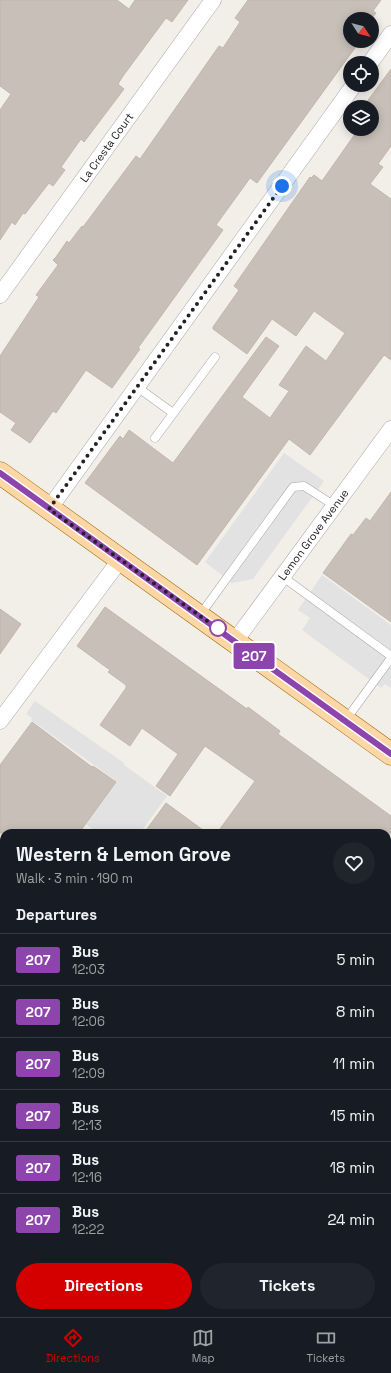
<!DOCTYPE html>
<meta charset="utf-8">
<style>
:root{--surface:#171b24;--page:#20242c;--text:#f1f3f6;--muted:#9ea1a6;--line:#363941;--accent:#d40000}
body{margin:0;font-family:"Space Grotesk",sans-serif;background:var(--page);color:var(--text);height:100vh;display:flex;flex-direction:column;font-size:15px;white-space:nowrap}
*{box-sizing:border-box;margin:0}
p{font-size:13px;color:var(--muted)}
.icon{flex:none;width:22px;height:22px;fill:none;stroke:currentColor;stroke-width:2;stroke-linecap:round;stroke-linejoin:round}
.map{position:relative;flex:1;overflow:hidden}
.side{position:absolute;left:0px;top:829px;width:391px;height:488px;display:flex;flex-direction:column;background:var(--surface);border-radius:12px 12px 0 0;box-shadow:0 2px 10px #0003}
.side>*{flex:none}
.badge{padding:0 8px;border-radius:3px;font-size:14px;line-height:26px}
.needle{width:26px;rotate:126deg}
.controls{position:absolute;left:343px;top:12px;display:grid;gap:8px}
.controls a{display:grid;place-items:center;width:36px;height:36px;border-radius:50%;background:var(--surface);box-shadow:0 2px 10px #0003;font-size:20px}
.you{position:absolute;width:20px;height:20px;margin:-10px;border:3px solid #fff;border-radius:50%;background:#1a73e8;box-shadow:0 0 0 6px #1a73e833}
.map>.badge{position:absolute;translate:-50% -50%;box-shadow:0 0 0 2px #fff}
h2{padding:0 16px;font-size:15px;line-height:36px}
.round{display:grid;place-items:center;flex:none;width:42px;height:42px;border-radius:21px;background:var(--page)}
.headline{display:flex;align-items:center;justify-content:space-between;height:68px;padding:0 16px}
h1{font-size:19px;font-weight:800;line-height:30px}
.button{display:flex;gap:8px;margin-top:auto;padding:8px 16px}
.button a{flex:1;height:46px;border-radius:24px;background:var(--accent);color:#fff;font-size:16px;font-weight:800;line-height:46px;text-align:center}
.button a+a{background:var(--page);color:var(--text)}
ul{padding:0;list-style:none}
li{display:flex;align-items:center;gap:12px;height:52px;padding:0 16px;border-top:1px solid var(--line)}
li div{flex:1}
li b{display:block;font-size:15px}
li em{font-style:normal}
li .badge{min-width:44px;font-weight:700;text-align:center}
.tabs{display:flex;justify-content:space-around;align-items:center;height:56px;border-top:1px solid var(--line);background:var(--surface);font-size:11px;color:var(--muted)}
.tabs a{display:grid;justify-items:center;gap:2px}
.tabs .active{color:var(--accent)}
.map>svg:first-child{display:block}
</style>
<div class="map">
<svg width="391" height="1317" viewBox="0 0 391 1317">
<rect width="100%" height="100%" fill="#f2efe9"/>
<path fill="#e2e2e2" d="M284,453L324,481L253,579L232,583L205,562Z
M322,575L391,625V688L385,684L381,688L302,630L310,618L298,610Z
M35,701L124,763V765L167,796L140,833H98L86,824L115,780L31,720L32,718L26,714Z"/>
<path fill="#c7bfb8" stroke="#c4b6ab" d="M0,0H117L129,9L135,0H188L172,22L166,18L123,76L118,84L124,89L84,142L81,139L61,167L65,170L53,186L49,183L25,214L23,213L15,225L12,222L0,240V110L11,94L0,86Z
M248,0H381L373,11L376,13L371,19H350V41H360L257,183L250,178L216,225L223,230L138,348L140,349L112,388L86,370L56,413L53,411L30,443L11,430L16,423L0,412V356L39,297L36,295L58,265L53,260L56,257L67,241L69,243L82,226L83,227L136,156L140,159L219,46L223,48L240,22L235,18Z
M391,69V146L378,164L383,167L370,184L391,199V360L384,355L310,455L289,439L197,565L85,483L120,436L123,439L129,430L173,463L266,337L279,346L242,397L270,418L289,391L279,385L306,346L326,361L345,333L314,311L296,336L272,319L247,354L213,329V327L239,290L234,286L310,177L311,178L314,175L322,181L355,134L348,129L350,126V129H372V107H363Z
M391,492V622L323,573L351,534L353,535L366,518L370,521Z
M105,607L247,709L248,707L280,731L278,734L391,816V833H217L255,781L205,746L170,796L156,786L178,754L142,728L130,746L100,725L126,688V685L108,672L110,670L77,646Z
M0,609L21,624L0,654Z
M32,722L92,767L93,766L116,782L79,833H0V765Z
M166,803L207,833H144Z"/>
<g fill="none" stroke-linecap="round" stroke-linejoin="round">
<defs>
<path id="lane" d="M137,387L173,413
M155,438L215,357
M283,577L391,656
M200,615L293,487L304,486L335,506
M345,721L391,658
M0,1026L4,1020"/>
<g id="street">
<path d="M370,63L391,34"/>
<path id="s1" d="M0,295L213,0"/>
<path d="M49,509L354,85"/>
<path id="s2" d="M235,641L391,429"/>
<path d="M0,721L120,560"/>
<path d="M0,969L4,972"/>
<path d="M387,1252L391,1255"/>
</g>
<path id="primary" d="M0,473L391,754"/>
</defs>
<use href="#lane" stroke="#a9a9a9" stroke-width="9"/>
<use href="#street" stroke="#a9a9a9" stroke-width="17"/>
<use href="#primary" stroke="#a06b00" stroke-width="23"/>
<use href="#lane" stroke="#fff" stroke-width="8"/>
<use href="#street" stroke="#fff" stroke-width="16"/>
<use href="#primary" stroke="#fcd6a4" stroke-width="22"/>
</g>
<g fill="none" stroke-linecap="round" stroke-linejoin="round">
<defs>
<path id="line" d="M0,473L391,754"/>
</defs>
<use href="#line" stroke="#fff" stroke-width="9"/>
<use href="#line" stroke="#8e44ad" stroke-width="6"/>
<path stroke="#222" stroke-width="4" stroke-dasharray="0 7.2" d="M218,628L224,633L49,509L282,186"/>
</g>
<circle fill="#fff" stroke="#8e44ad" stroke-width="2" cx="218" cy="628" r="8"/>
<g text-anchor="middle" stroke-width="4" stroke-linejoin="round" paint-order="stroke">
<g font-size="11" fill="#222" stroke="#fff">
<text dy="4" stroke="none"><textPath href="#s1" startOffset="182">La Cresta Court</textPath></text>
<text dy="4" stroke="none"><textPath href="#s2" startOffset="132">Lemon Grove Avenue</textPath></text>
</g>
</g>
</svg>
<div class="controls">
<a><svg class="needle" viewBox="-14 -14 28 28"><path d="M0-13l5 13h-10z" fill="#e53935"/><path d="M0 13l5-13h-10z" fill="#9ea1a6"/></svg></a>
<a><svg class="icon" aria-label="locate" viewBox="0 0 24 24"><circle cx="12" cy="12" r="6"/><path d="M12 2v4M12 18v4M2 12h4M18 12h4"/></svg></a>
<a><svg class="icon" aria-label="layers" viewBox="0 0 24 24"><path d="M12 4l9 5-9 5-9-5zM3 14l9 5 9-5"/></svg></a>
</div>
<div class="you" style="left:282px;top:186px"></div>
<b class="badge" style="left:254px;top:656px;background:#8e44ad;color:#fff">207</b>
<section class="side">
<div class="headline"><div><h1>Western &amp; Lemon Grove</h1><p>Walk · 3 min · 190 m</p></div><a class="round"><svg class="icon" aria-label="heart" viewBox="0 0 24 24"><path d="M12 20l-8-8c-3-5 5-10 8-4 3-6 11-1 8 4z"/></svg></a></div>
<h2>Departures</h2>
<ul>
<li><span class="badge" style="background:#8e44ad;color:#fff">207</span><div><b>Bus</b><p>12:03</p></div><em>5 min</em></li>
<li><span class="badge" style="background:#8e44ad;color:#fff">207</span><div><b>Bus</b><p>12:06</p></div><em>8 min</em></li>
<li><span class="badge" style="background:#8e44ad;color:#fff">207</span><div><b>Bus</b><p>12:09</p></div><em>11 min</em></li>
<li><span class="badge" style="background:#8e44ad;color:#fff">207</span><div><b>Bus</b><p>12:13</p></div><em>15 min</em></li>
<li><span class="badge" style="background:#8e44ad;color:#fff">207</span><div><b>Bus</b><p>12:16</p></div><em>18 min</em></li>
<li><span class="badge" style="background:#8e44ad;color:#fff">207</span><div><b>Bus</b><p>12:22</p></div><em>24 min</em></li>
</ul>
<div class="button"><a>Directions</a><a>Tickets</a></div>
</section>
</div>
<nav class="tabs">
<a class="active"><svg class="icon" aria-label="directions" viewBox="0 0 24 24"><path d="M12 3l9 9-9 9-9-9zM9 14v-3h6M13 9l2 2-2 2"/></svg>Directions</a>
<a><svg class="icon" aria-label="map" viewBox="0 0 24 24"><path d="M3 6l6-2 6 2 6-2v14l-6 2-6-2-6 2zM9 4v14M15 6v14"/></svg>Map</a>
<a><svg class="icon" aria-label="tickets" viewBox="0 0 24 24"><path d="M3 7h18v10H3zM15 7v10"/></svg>Tickets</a>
</nav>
